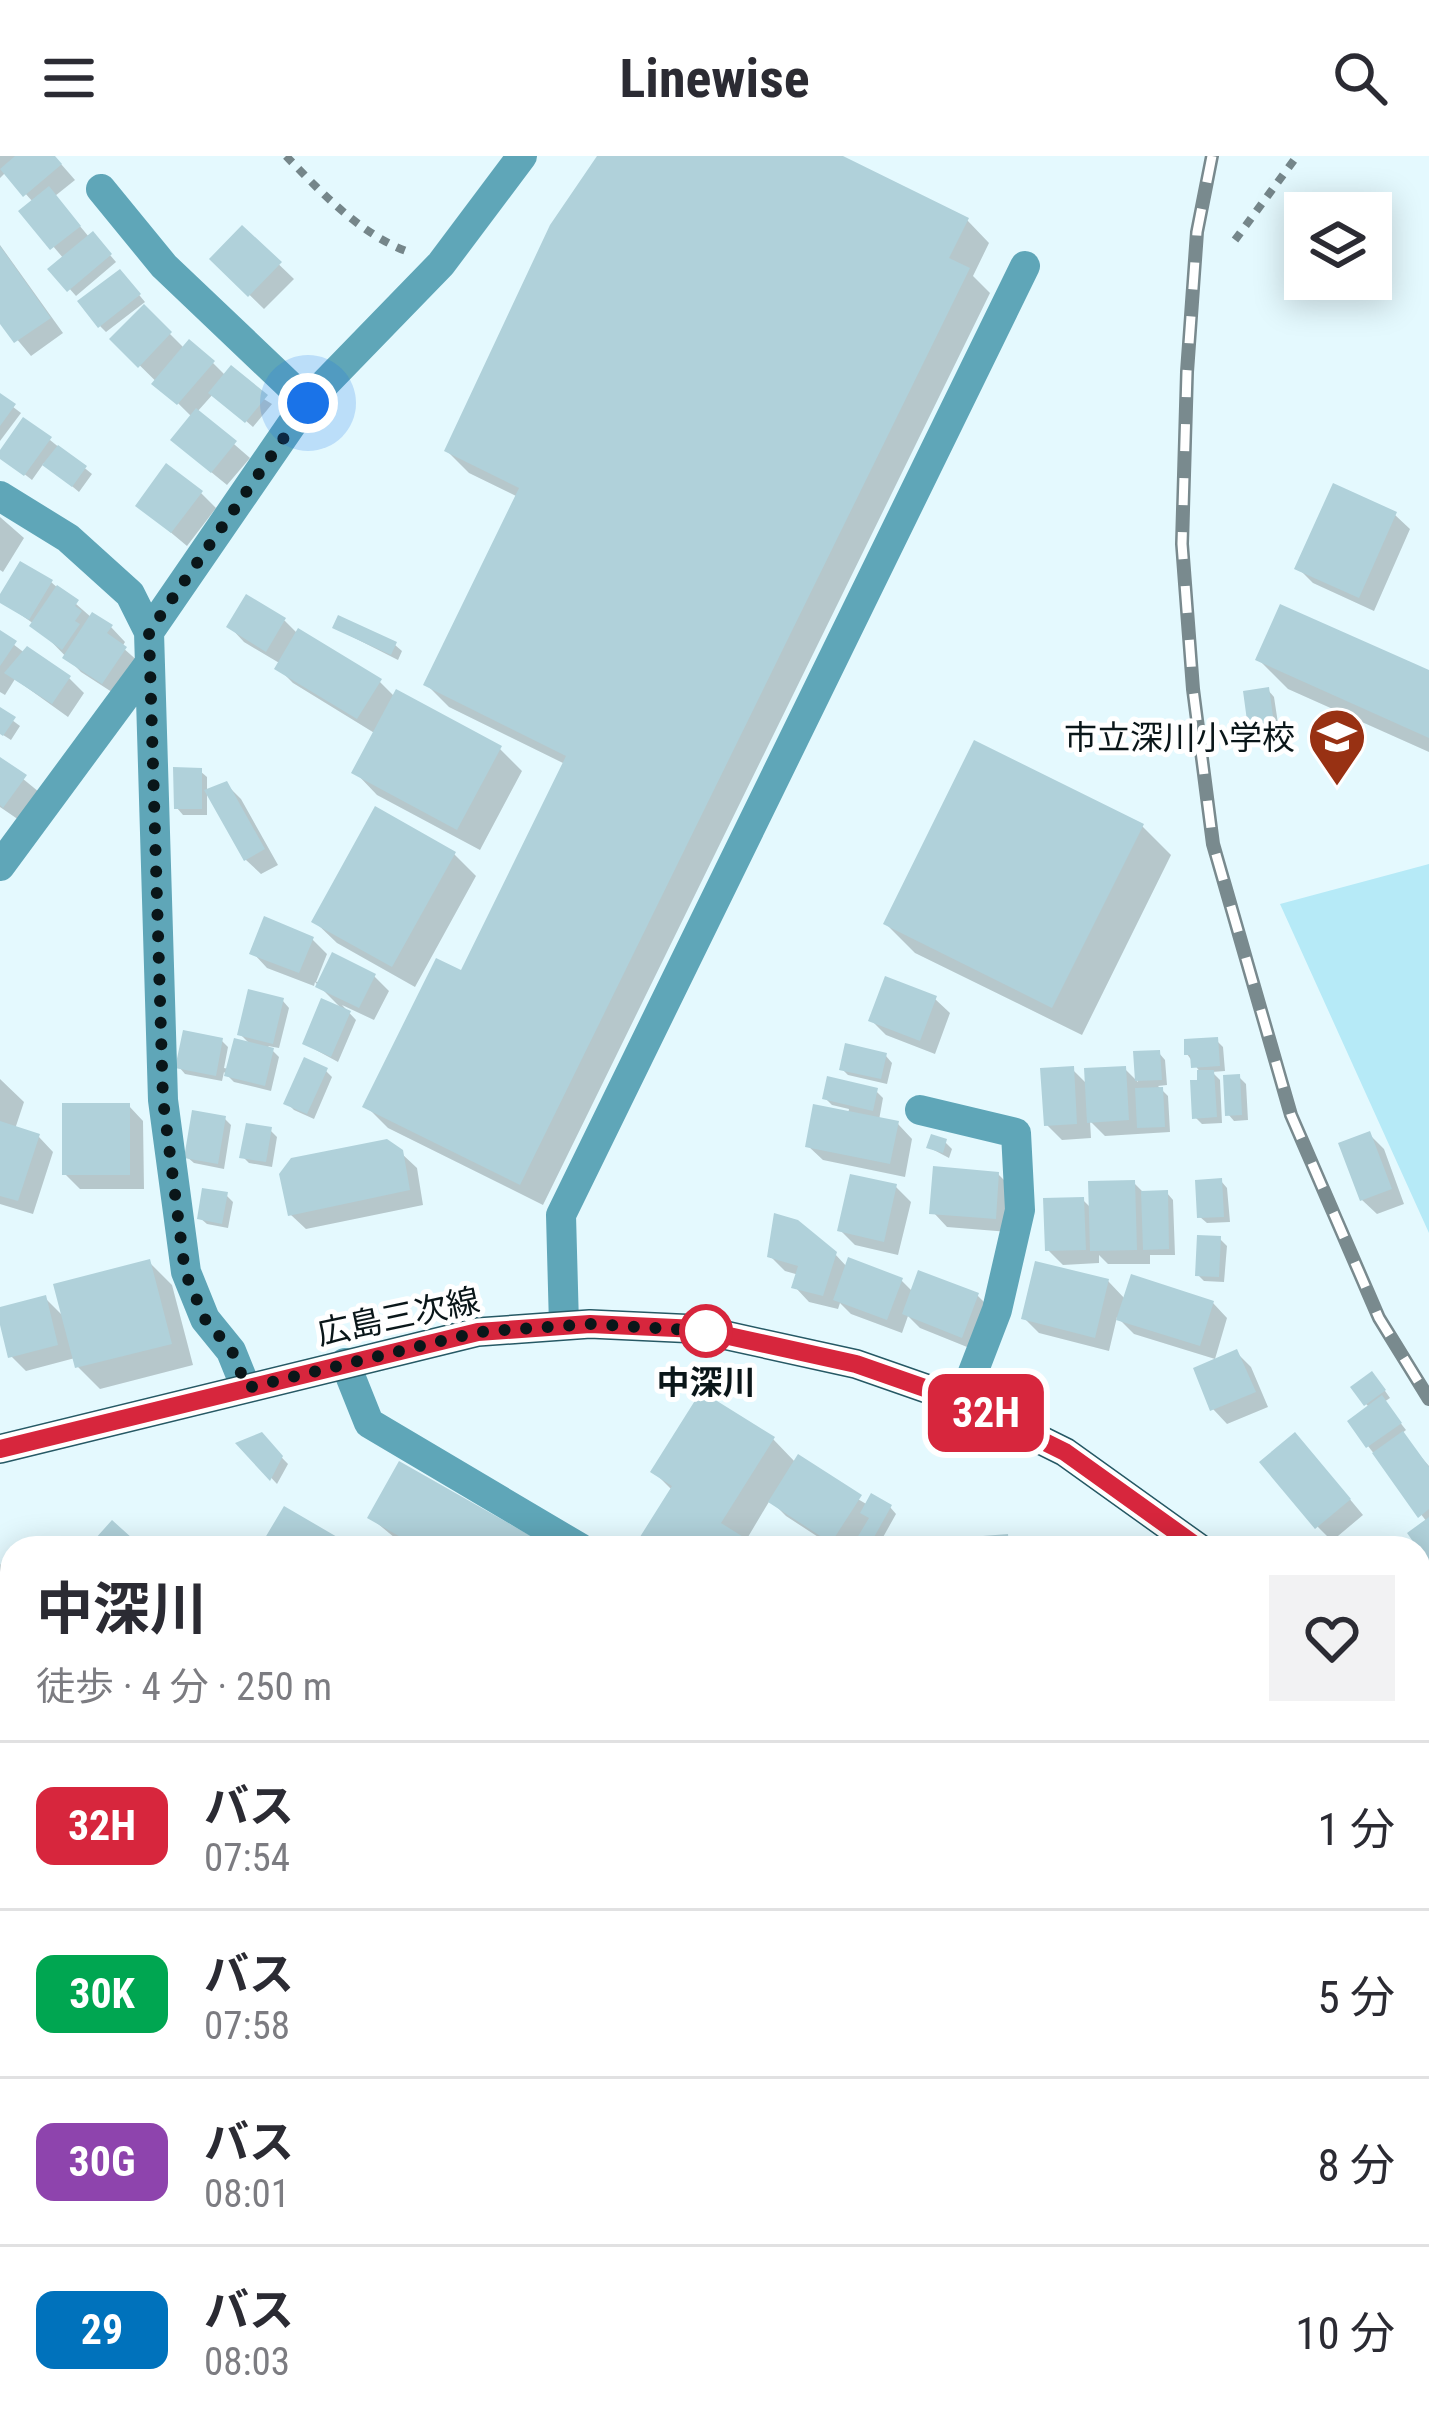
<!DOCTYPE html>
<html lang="ja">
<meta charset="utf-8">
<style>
:root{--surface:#fff;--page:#f2f2f3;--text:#2b2b33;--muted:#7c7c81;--line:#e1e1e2}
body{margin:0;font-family:"Roboto Condensed","Noto Sans JP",sans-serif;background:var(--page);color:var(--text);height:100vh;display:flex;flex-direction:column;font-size:45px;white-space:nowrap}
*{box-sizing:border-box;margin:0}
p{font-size:39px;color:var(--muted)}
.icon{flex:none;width:66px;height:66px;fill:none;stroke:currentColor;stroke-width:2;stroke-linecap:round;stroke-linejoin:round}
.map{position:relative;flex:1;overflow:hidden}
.panel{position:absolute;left:0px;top:1380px;width:1431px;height:900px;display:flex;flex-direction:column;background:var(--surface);border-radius:36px 36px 0 0;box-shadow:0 6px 30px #0003}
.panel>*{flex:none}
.badge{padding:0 24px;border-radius:18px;font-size:42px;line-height:78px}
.fabs{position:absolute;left:1284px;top:36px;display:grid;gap:24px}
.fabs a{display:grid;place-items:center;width:108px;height:108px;border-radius:0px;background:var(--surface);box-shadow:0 6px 30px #0003;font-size:60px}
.you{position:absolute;width:60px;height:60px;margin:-30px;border:9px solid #fff;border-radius:50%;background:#1a73e8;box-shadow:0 0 0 18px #1a73e833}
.map>.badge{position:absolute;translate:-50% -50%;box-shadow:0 0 0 6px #fff}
.round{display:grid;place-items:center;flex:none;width:126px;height:126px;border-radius:0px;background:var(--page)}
.headline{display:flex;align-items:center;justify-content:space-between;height:204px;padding:0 36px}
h1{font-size:57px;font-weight:700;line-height:90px}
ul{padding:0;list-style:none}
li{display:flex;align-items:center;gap:36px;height:168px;padding:0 36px;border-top:3px solid var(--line)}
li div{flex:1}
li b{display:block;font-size:45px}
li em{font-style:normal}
li .badge{min-width:132px;font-weight:700;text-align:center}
header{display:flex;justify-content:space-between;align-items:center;height:156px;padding:0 36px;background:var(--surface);font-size:54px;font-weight:700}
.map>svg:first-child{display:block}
</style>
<header><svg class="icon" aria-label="menu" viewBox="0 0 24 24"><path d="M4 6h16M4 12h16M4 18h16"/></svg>Linewise<svg class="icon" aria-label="search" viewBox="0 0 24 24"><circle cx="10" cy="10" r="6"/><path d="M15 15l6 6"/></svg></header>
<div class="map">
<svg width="1429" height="2280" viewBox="0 0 1429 2280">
<rect width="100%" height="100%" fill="#e4f9fe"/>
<path fill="#b6eaf7" d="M1429,708V1077L1280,748Z
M982,2268H1141L1143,2280H983Z"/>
<path fill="#0003" d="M0,0H54L75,24L55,40L89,81L93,79L116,106L76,140L52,113L64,103L23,55L33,46L6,16L0,22Z
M600,0H836L967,64L989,87L973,120L990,137L543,1049L388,972L366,950L462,819L565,608L449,551L427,529L518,341L469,317L447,295Z
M242,73L294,123L264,153L213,103Z
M0,89L63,177L31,200L0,163Z
M126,123L145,146L106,176L100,170Z
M144,152L185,193L213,207L226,220L272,248L253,271L214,237L197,256L250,302L227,329L189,298L192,261L113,183Z
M0,241L21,257L0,285Z
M50,284L92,318L79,336L44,307L32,324L0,299Z
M201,337L216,352L187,390L138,349Z
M1395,359L1410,373L1374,455L1313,427L1298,412Z
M0,361L24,382L3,416L0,414Z
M51,426L92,462L111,471L125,486L122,491L140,507L118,540L81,516L34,468L0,444Z
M247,442L285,465L298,478L380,526L395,541L500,593L522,615L480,694L377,639L355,616L376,578L293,527L278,512L281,508L244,486L230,471Z
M335,472L395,489L402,495L398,504Z
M0,478L26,498L69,522L84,537L68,561L15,523L5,539L0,536Z
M1259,504L1429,517V596L1288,533Z
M1268,534L1274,541L1279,574L1258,577L1251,571Z
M0,555L20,570L11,584L0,577Z
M0,604L39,636L19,664L0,651Z
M200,615L207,621V659H183L177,652Z
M226,628L241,643L278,709L261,718L246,704Z
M1142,670L1171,699L1082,879L915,797L886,768Z
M454,698L476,720L415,831L337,787L314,765Z
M312,783L327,798L316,826L374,820L389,835L374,864L342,849L356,864L338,906L305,888L343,854L315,826L314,830L267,812L253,797Z
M935,843L950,857L935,898L886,879L871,864Z
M283,845L289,852L279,892L268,890L279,901L271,935L234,926L224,916L222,925L185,918L179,911L221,884L228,891L224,912L229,913L251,889L240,878Z
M1217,885L1223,891L1225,915L1212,916L1220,924L1222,967L1202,968L1195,961L1200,916L1187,898Z
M1159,897L1165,904L1167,929L1158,930L1168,940L1170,976L1105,980L1090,965L1091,982L1062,984L1047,969L1073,914L1088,929L1125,913L1138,926L1137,898Z
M886,900L892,907L887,928L848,919L842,913Z
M326,915L332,921L314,963L294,954L287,947Z
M1239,921L1246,928L1248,964L1234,965L1228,958Z
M0,923L24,946L15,973L39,981L53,996L33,1058L0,1048Z
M876,935L883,942L879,964L898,968L912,983L905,1021L823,1004L808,990L848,958L849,953L832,949L825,942Z
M129,950L143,965L144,1033H80L65,1018Z
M225,963L231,969L224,1013L194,1007L187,1001Z
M270,974L277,981L272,1011L249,1007L243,1001Z
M1370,979L1384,993L1404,1048L1377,1058L1362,1044Z
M945,986L952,993L949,1002L930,992Z
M401,997L417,1012L423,1049L306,1073L291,1059Z
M998,1018L1013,1033L1009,1076L947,1071L933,1056Z
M1221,1025L1227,1032L1230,1066L1207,1067L1200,1061Z
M1134,1027L1145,1038L1167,1037L1173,1044L1175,1099H1150V1108H1108L1099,1099V1107L1063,1109L1048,1094L1083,1044L1092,1053Z
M896,1031L911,1046L898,1099L855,1089L840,1074Z
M226,1039L233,1046L228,1072L207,1068L200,1062Z
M1220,1083L1227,1090L1224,1126L1204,1125L1198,1119Z
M835,1098L848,1112L901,1124L913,1136L978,1140L992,1154L977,1195L920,1172L908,1160L902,1177L851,1158L840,1147L838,1153L809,1146L795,1131L799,1119L785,1115L770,1100Z
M149,1106L172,1129L193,1209L100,1233L78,1211L75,1202L26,1215L11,1200L0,1154L45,1142L65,1162Z
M1108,1125L1126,1144L1213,1147L1227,1162L1215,1203L1134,1178L1117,1161L1109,1195L1039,1177L1024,1162Z
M1237,1197L1251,1211L1268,1251L1227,1268L1213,1253Z
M1378,1225L1390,1242L1384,1246L1406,1274L1401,1278L1429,1310V1403L1427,1366L1368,1290L1370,1252L1366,1248Z
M261,1280L288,1308L277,1328L240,1288Z
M773,1283L796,1307L868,1349L890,1351L896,1358L877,1392H835L786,1360L770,1344L745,1386L755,1392H637L673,1335L654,1316Z
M1309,1294L1363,1359L1332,1385L1318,1371Z
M371,1362L546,1392H407Z
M0,1408L8,1416L12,1443V1477L0,1479Z
M1419,1653L1429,1662V1696L1419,1707Z
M1419,1787L1429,1797V1806L1419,1817Z
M1429,1964V2028L1419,2031V1967Z
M99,2268H139L131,2280H115Z
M680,2268H726L724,2280L691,2279Z
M739,2268H787L784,2280H748Z
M918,2268H963L962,2276L923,2273Z
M1191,2268H1257L1260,2280H1194Z"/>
<path fill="#b0d1da" d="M15,0H55L62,8L23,41L0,13Z
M597,0H843L969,62L949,102L970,112L520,1029L362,951L436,802L461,814L566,600L423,529L519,332L444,295L550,69Z
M49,30L81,70L50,94L18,55Z
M242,69L282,106L248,141L209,103Z
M93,75L112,98L67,136L47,113Z
M0,90L51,162L14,187L0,168Z
M120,113L141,138L98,172L77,145Z
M144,148L172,176L138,212L109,183Z
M189,183L215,205L177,249L151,228Z
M231,209L268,239L245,267L208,237Z
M0,237L16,248L0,270Z
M196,252L237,285L211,317L170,284Z
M23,261L52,281L24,320L0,303V294Z
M58,289L87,310L72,331L42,309Z
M166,307L203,335L171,377L135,350Z
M1333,327L1397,356L1359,442L1294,413Z
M20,405L53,424L29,464L0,447V438Z
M57,429L79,444L75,450L82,455L75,465L80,468L62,494L29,470Z
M246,438L286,462L266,496L226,471Z
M1280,448L1429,514V582L1255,504Z
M92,456L113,469L107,477L127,491L102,528L62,502Z
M338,459L397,486L391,499L332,472Z
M298,472L382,523L357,563L274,513Z
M0,474L17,485L0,510Z
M27,490L71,520L52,548L4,517Z
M1269,531L1274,568L1248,572L1243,535Z
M396,533L502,590L457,674L351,617Z
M0,551L16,561L3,580L0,578Z
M974,584L1144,668L1052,852L883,768Z
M0,601L27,619L3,652L0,649Z
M173,611L202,612V653H174Z
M227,625L265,693L244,705L204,634Z
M375,650L456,696L392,811L311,766Z
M264,760L314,781L299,817L249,798Z
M332,796L376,818L359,852L315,831Z
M885,820L937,840L920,885L868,865Z
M248,833L284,842L273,888L237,879Z
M321,842L351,855L331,901L302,888Z
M183,874L223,882L216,920L175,912Z
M1218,881L1220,910L1191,912L1190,899H1184V883Z
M234,882L274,892L265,930L224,920Z
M845,887L887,897L881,923L839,914Z
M1160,894L1162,924L1135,925L1133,895Z
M304,901L328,912L307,958L283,948Z
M1074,910L1077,968L1044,970L1040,912Z
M1126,910L1129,964L1087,967L1084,912Z
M1197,914H1214L1217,961L1192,963L1190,924H1197Z
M1240,918L1242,959L1225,960L1223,919Z
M827,920L878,932L873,955L822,943Z
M1163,931L1165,971L1137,972L1135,932Z
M62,947H130V1019H62Z
M813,948L899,965L890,1008L805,991Z
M192,954L226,960L218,1008L184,1002Z
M0,965L40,978L18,1045L0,1040Z
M246,967L272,971L266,1006L239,1002Z
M1370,975L1392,1033L1360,1045L1338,987Z
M931,978L947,983L943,997L926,992Z
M387,983L403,994L410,1034L288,1060L279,1018L291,1002Z
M933,1010L999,1016L996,1063L929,1058Z
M850,1018L897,1028L884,1086L837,1075Z
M1222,1022L1224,1061L1197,1062L1195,1024Z
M1135,1024L1137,1094L1090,1095L1088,1025Z
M202,1032L228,1036L222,1068L197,1063Z
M1168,1034L1169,1093L1143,1094L1141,1035Z
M1084,1041L1086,1094L1045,1095L1043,1042Z
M774,1057L798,1064L837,1096L823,1140L791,1132L798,1110L767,1101Z
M1197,1079L1221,1080L1219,1121L1195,1120Z
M848,1101L903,1122L887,1164L833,1144Z
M150,1103L172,1188L75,1212L53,1128Z
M1035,1105L1109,1123L1095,1182L1021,1163Z
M918,1114L979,1137L962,1182L902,1158Z
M1131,1118L1214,1145L1200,1190L1116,1164Z
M46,1139L58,1189L8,1202L0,1169V1151Z
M1237,1193L1256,1236L1210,1255L1193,1212Z
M1372,1215L1386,1234L1364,1250L1350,1231Z
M701,1235L775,1281L721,1367L761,1392H633L672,1330L650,1316Z
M1382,1239L1402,1267L1366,1292L1347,1265Z
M1403,1275L1429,1311V1353L1418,1362L1372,1297Z
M262,1276L283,1300L270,1325L235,1287Z
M1295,1276L1351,1343L1315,1373L1259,1306Z
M798,1298L862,1339L831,1387L768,1346Z
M399,1305L552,1392H420L367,1362Z
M871,1337L892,1349L868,1392H851L869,1362L860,1357Z
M284,1350L356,1392H259Z
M1429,1361V1408L1407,1377Z
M112,1364L143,1392H87Z
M1008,1378L1009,1392H895V1387Z
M1429,1713V1776L1419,1767V1725Z
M1429,1815V1890L1419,1882V1827Z
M1429,1961V2011L1419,2013V1964Z
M1429,2034V2085L1419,2072V2042Z
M8,2151L12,2154V2204L0,2195V2161Z
M153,2268H183L199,2280H144Z
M1188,2268H1245L1246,2270L1226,2274L1227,2280H1191Z"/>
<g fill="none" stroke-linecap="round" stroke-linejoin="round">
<path stroke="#75868a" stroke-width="8" stroke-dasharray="9 9" stroke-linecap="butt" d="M286,0C321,36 359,77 406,95
M1235,84L1297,0"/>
<path stroke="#5fa6b8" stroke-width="30" d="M101,33L164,110L307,246
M0,340L68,382L130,438L149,476L163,944L186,1116L205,1163L231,1195L246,1232
M149,476L307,246L441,108L522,0
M0,710L149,508
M920,954L1016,977L1020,1054L997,1154L962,1245
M564,1169L561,1059L1025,110
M345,1207L369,1267L580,1392
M0,1504H12
M1419,1919L1429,1928
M0,2247L12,2257
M27,2268L43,2280"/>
<path stroke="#265965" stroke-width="30" d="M0,1293L478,1176L590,1168L697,1173L856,1208L962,1245L1065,1296L1199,1392
M1419,1517L1429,1515
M1419,1573L1429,1583"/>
<defs>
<path id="rail" d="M1212,0L1197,76L1187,216L1182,388L1193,533L1213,688L1291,959L1379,1162L1429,1243"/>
</defs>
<use href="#rail" stroke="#798a8e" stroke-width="14"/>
<use href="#rail" stroke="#fff" stroke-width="9" stroke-dasharray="27" stroke-linecap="butt"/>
</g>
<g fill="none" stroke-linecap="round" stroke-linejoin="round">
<defs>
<path id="line" d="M0,1293L478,1176L590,1168L697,1173L856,1208L962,1245L1065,1296L1199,1392"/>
</defs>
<use href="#line" stroke="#fff" stroke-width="27"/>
<use href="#line" stroke="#d7263d" stroke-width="18"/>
<path stroke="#0a1619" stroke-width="12" stroke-dasharray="0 21.6" d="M308,247L149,476L163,944L185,1116L205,1163L232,1195L247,1232L478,1176L590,1168L706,1175"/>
</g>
<defs>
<symbol id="school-pin" viewBox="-11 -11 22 30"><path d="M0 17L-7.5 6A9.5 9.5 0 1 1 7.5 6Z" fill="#983113" stroke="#fff"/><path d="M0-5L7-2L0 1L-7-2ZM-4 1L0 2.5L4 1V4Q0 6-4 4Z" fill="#fff"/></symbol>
</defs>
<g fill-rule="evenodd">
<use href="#school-pin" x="1304" y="548" width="66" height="90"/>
</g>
<circle fill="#fff" stroke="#d7263d" stroke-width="6" cx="706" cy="1175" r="24"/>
<g text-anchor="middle" stroke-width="10" stroke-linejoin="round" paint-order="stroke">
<g font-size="33" fill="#0a1619" stroke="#fff" text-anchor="end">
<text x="1295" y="593">市立深川小学校</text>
</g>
<g font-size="33" fill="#0a1619" stroke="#fff">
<text transform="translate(398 1160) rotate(-12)" y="12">広島三次線</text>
</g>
<g font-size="33" font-weight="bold" fill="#0a1619" stroke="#fff">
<text x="706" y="1238">中深川</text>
</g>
</g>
</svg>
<div class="fabs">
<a><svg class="icon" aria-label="layers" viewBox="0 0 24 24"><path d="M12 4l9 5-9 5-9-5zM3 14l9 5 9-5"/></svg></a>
</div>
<div class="you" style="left:308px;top:247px"></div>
<b class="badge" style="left:986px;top:1257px;background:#d7263d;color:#fff">32H</b>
<section class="panel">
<div class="headline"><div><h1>中深川</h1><p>徒歩 · 4 分 · 250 m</p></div><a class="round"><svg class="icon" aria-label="heart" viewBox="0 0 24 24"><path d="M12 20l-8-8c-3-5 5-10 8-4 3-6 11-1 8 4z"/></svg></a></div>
<ul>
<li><span class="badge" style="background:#d7263d;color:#fff">32H</span><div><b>バス</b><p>07:54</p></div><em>1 分</em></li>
<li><span class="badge" style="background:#00a651;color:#fff">30K</span><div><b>バス</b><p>07:58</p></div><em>5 分</em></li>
<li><span class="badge" style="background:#8e44ad;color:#fff">30G</span><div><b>バス</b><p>08:01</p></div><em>8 分</em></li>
<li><span class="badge" style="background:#0072bc;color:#fff">29</span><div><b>バス</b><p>08:03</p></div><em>10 分</em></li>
</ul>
</section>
</div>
